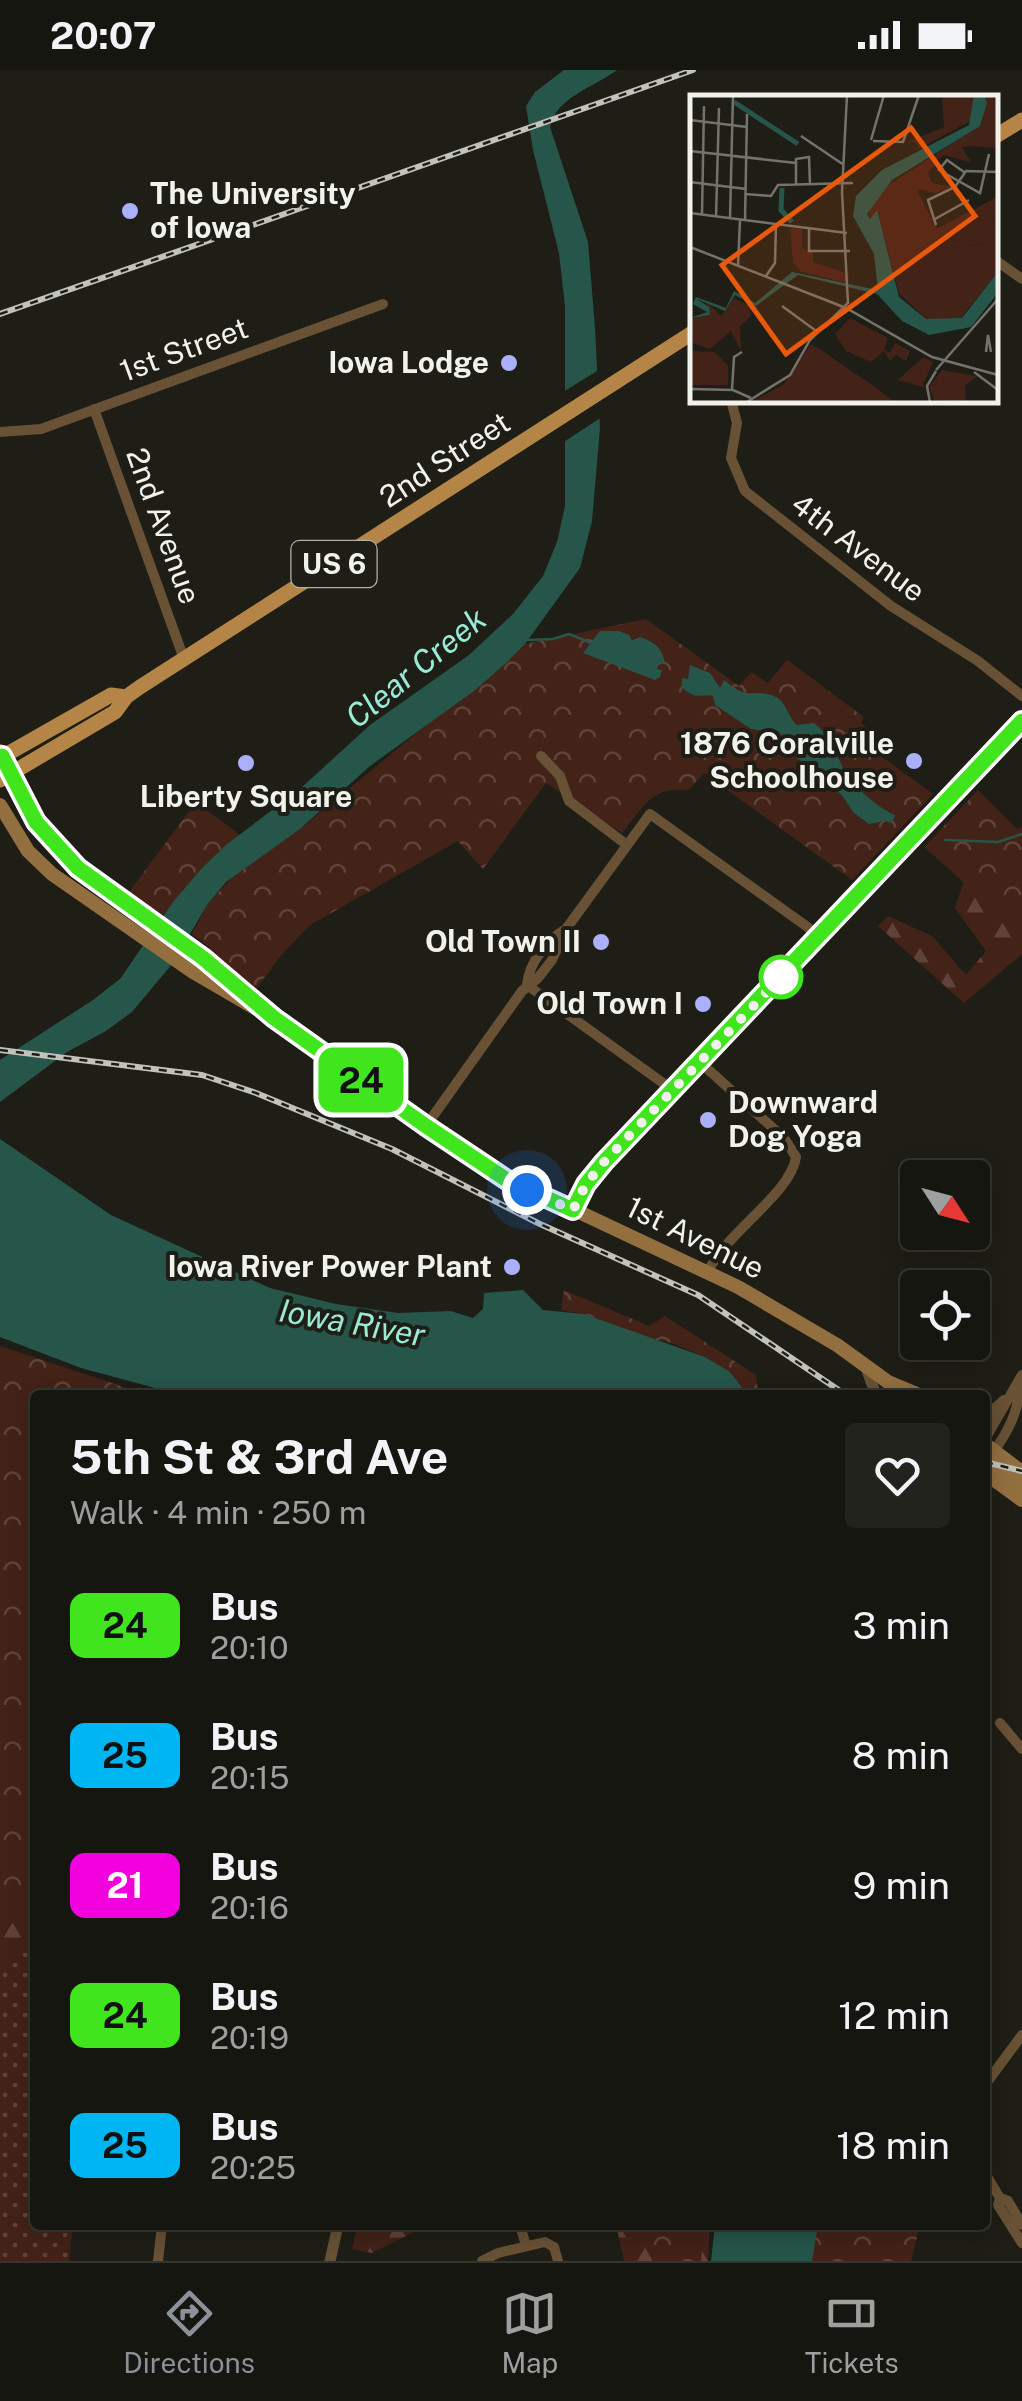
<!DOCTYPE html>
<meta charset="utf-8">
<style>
:root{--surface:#161610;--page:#23231e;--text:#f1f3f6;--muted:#9e9f9f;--line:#353530;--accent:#8c9099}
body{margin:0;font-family:"Public Sans",sans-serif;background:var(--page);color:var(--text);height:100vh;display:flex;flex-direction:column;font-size:38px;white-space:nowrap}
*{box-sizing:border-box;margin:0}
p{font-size:32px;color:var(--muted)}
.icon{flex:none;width:55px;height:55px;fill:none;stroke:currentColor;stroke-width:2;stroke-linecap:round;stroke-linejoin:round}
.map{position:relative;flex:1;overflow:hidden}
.panel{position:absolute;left:30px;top:1320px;width:960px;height:840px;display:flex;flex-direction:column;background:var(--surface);border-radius:10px;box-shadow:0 5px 25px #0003,0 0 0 2px var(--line)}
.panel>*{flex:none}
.badge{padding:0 20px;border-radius:15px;font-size:35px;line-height:65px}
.needle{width:65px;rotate:126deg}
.controls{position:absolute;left:900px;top:1090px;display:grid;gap:20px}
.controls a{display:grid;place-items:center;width:90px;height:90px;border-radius:10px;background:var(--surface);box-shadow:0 5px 25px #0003,0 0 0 2px var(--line);font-size:50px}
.you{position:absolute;width:50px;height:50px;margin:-25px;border:8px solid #fff;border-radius:50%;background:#1a73e8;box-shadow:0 0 0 15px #1a73e833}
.map>.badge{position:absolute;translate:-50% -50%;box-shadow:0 0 0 5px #fff}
.round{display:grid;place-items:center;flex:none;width:105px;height:105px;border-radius:10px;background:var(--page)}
.head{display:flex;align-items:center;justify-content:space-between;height:170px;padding:0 40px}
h1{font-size:48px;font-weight:700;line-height:75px}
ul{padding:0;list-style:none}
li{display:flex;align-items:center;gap:30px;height:130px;padding:0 40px}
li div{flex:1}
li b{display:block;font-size:38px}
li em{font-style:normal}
li .badge{min-width:110px;font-weight:700;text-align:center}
.status{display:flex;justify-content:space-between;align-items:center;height:70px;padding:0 50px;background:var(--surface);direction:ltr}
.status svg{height:28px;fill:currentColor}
.tab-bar{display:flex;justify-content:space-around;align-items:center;height:140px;border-top:2px solid var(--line);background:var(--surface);font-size:28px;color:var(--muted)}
.tab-bar a{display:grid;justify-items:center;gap:5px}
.tab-bar .on{color:var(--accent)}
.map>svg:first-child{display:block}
</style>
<div class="status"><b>20:07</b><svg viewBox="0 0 49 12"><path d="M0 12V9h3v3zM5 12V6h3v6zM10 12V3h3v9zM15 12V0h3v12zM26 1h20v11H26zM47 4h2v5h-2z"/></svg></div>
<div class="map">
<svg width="1022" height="2191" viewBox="0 0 1022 2191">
<defs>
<pattern id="grass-dots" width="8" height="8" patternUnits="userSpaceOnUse" patternTransform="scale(2.5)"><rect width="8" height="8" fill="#432218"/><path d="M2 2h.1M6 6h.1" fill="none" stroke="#5f433a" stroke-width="1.8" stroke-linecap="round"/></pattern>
<pattern id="forest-firs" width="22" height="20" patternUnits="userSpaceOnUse" patternTransform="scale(2.5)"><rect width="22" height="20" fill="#432218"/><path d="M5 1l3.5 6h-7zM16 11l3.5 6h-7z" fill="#5f433a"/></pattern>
<pattern id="park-crowns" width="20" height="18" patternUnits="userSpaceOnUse" patternTransform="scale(2.5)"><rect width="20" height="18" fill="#432218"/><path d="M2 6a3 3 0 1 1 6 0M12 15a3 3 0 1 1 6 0" fill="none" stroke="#5f433a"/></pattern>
</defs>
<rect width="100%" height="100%" fill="#1e1e16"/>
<path fill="url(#grass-dots)" d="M0,1834L35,1861V2155H73L69,2191H0Z"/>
<path fill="url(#forest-firs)" d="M1022,757V884L964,933L878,856L888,846L932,866L966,905L986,881L955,838C973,787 968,778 1022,757Z
M35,1770V1877L21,1873L0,1900V1779Z
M358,2155H428L372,2183L352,2179Z
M616,2155H710L708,2191H624Z"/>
<path fill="url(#park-crowns)" d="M646,549L739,616L751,602L768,613L787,590L864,647L861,653L887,673L878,684L933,724L852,810L704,703L689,720C652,716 644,736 622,763L546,713L483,799L458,771L310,855L283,883L256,919L207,882L210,878L192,864L207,835L235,804L300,759L525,574Z
M978,720L1022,764V864L924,777Z
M196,732L240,765L201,799L164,845L157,840L153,844L126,826Z
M564,1220L649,1256L665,1246L756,1305L757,1315L763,1325H748L730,1302L704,1287L672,1273L647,1268L584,1244L561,1240Z
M0,1276L148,1325H35V1861L0,1834Z
M647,2155H704L701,2191H652Z
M817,2155H920L911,2191H811Z"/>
<path fill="#26554a" d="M564,0H617C595,17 556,27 550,57L588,172L595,258L600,358L592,451L580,498L525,574L506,593L474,621L370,696L300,759L226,812L207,835L173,893L132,942L106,961L67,982L0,1032V990L93,930L120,909L173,832L201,799L226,775L301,718L370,655L469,585L513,544L543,506L557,472L565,436V236L559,183L533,80L526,36L535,22Z
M600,561H619L629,565L632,571L640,567C655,572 662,578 665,593H659L657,599L662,600L660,607L655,610L583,583Z
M690,595L710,603L720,618L724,610C750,631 747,619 771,625C787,629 787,647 797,655L814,653C832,667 835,683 845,702C852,716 880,739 895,745L892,753L886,751L869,754L854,743L841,724L824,715L810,697L791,684L781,671L784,667L782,663L751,659L715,635L713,626C701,624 694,630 682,617V608L688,609Z
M0,1069L111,1145L270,1218L336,1234L398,1243L451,1241L473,1248L483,1239L484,1223L523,1220L543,1240L584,1244L705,1287L730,1302L748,1325H181L81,1298L0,1267Z
M715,2155H818L812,2191H711Z"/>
<path fill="#1e1e16" d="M602,298L605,345L559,375L558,325Z"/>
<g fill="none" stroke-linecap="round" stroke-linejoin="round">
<path stroke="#26554a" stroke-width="2.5" d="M528,570L553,569L569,564L591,573
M945,770L998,772L1022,764
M985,1937L988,1947"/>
<path stroke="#685135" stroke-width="10" d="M994,189L1022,209
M731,330L737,353L731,388L745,421L891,536L978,591L1022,626
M94,339L184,589
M0,362L41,359L383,234
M541,686L560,706L569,731L627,775
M527,915L674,1021
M527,915C529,892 547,870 566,859
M701,993L784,1068L796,1087C791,1124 725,1163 708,1202
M426,1056L522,921L538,908L552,890L566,859L650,744L820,866
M985,1347L1004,1330
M985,1369L1022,1305
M991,1385C1005,1367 1022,1338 1018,1314
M1000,1653L1022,1679
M985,2015L1022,1965
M985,2103L1000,2128L998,2135L1022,2173
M1000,2128L1008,2131L1022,2155
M520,2155L526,2176
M158,2191L162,2155
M482,2191L498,2183L545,2172L554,2177L558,2191"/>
<path stroke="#685135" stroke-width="11" d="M573,1140L586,1115L604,1092L1022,651
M865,1295L876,1325
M330,2191L338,2155"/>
<path stroke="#936f40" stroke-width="14" d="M0,681L25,733L64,785L203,888L247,925
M0,735L28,781L52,804L193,902L274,949L490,1100L738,1217L837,1275L888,1312L919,1325
M985,1374L1022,1402
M985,1390L1022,1418
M985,1403L1022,1430"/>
<path stroke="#b48547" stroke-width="15" d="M994,67L1022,50
M0,688L111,625L126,627
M0,710L115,642L126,627L140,617L692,263"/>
<defs>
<path id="rail" d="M0,244L693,0
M0,980L202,1005L256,1023L392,1079L540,1154L698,1225L846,1325
M985,1392L1022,1401"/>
</defs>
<use href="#rail" stroke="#c2c2bc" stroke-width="6"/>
<use href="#rail" stroke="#1e1e16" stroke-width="2.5" stroke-dasharray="8" stroke-linecap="butt"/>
</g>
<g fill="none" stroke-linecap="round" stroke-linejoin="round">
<defs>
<path id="line" d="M0,688L2,686L36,752L78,798L203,888L274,948L426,1056L507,1110L573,1140L586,1114L604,1092L1022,651"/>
</defs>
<use href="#line" stroke="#fff" stroke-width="22"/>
<use href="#line" stroke="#41e51d" stroke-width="15"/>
<path stroke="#f2f2ed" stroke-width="10" stroke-dasharray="0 18" d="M527,1120L573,1140L586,1114L604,1092L781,907"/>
</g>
<g fill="#aab0fb" stroke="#1e1e16" stroke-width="4">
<circle cx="130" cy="141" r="10"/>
<circle cx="509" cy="293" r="10"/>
<circle cx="914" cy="691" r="10"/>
<circle cx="246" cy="693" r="10"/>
<circle cx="601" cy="872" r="10"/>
<circle cx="703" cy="934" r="10"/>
<circle cx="708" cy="1050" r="10"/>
<circle cx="512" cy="1197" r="10"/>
</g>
<circle fill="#fff" stroke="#41e51d" stroke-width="5" cx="781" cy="907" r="20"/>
<g text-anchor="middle" stroke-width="8" stroke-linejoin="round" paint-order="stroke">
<rect fill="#1e1e16" stroke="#b2b2ac" stroke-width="2.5" x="291.5" y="471" width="85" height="46" rx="8"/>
<g font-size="28" font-weight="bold" fill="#f2f2ed">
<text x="334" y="504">US 6</text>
</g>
<g font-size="30" font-weight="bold" fill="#f2f2ed" stroke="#1e1e16" text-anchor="end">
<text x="150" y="134" text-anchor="start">The University<tspan x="150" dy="34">of Iowa</tspan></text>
<text x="489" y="303">Iowa Lodge</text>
<text x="894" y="684">1876 Coralville<tspan x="894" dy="34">Schoolhouse</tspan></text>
<text x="246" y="737" text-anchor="middle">Liberty Square</text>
<text x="581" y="882">Old Town II</text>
<text x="683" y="944">Old Town I</text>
<text x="728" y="1043" text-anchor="start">Downward<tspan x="728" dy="34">Dog Yoga</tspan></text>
<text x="492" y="1207">Iowa River Power Plant</text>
</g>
<g font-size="30" fill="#f2f2ed" stroke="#1e1e16">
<text transform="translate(184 280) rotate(-20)" y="10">1st Street</text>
<text transform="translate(445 390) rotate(-33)" y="10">2nd Street</text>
<text transform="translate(163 456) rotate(70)" y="10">2nd Avenue</text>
<text transform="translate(858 478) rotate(37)" y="10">4th Avenue</text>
<text transform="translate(695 1168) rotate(26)" y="10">1st Avenue</text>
</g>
<g font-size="32" font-style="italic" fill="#99ebd6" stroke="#1e1e16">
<text transform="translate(416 598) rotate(-39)" y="11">Clear Creek</text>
<text transform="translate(352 1253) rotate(10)" y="11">Iowa River</text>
</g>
</g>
<g transform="translate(690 25)">
<rect width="308" height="308" fill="#1e1e16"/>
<path d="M307,102V139L298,148L254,154V130ZM121,249L185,292L204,307H62L94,289Z" fill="#432218"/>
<path d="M295,0H307V53L271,50L280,67L253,60L238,78L242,88L262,92L246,98L227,94L243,130L190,97L291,32ZM307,108L306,122L285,140L252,148L254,131L260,140L282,131ZM44,203L58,210L61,221L50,231L51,256L41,236L20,254L0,247V223L20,219L17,207L31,221ZM120,250L130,254L205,307H182L165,298L166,285L148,286L146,280L147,290L166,307L130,303V283L141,273L146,279L145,267ZM233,262L243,267L233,290L238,307L233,292L208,285ZM252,275L287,281L275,291L276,307L244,305L239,292Z" fill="#432218"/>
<path d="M252,0H284V24L229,54L225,47L215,48L254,32ZM293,28H303L288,51L270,52L281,66L253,57L234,78L238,90L226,95L247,133L254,130V154L298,148L307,139V178L269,225L236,224L209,198L194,140L178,121L180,114L190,96ZM100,133L112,134V153L123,157V167L159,179L158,188L112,177L103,168Z" fill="#432218"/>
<path d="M160,223L198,243L194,254L200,258L205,248L220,256L216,266L206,260L200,266L194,256L181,267L156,256L145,239ZM0,256L24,257L38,270V290H0Z" fill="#432218"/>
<path d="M284,0H294L297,8L290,31L202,85L177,119L180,124L187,115L209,202L236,224L272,223L307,178V199L281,232L239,240L212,226L187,199L108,180L66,211L45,200L35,216L7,204L19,212L20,220L0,223L17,217L3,209L6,202L36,213L44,196L65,208L102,177L188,195L184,159L163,121L166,101L192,75L279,30Z" fill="#26554a"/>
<path fill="none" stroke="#26554a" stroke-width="5" d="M44,7L108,49M92,93L91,115L102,127"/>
<path fill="none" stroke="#73736c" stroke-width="2.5" d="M0,25L57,32M111,41L154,70M181,45L194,0M183,46L213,47L229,0M0,56L106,68M274,77L257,65L249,75L290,98L299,59M0,87L56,94M106,90V64L119,62L120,90M55,99L81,101L88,90L163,88M0,118L157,138M12,119L14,11M26,122L29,13M40,124L43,0M245,124L279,105M55,125L57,19M246,130L238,105L265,92L276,76L308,77M119,134V156H160M0,152L156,213L242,262L308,280M48,171L50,125M76,181L85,168L86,129M92,211L129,238M296,257L298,240L301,257M246,275L308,204M284,277L308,295M0,294L43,295L61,303M42,295L44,262L52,257M57,307L100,280L120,245L158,208L152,97L157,0M240,307L237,291L246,276"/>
<path fill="#e8590c" fill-opacity="0.15" stroke="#e8590c" stroke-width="5" d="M221,33L285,121L96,259L32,170Z"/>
<rect width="308" height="308" fill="none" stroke="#f2f2ed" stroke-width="5"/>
</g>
</svg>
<div class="controls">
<a><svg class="needle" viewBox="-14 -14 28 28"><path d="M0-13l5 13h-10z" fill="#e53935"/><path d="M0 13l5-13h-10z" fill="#9e9f9f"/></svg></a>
<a><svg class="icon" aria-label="locate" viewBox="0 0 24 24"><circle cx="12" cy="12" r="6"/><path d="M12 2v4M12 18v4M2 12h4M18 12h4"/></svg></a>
</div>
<div class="you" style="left:527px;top:1120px"></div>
<b class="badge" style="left:361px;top:1010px;background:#41e51d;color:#111">24</b>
<section class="panel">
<div class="head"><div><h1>5th St &amp; 3rd Ave</h1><p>Walk · 4 min · 250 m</p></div><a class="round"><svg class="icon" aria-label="heart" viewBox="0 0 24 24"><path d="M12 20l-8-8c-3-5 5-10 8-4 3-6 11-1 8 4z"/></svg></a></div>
<ul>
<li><span class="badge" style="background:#41e51d;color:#111">24</span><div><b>Bus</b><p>20:10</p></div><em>3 min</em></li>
<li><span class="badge" style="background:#00b6f2;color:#111">25</span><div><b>Bus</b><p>20:15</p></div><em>8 min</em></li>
<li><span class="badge" style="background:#f200de;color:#fff">21</span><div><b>Bus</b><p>20:16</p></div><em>9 min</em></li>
<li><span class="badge" style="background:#41e51d;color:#111">24</span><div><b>Bus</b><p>20:19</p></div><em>12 min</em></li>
<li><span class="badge" style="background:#00b6f2;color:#111">25</span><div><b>Bus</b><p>20:25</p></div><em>18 min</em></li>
</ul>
</section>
</div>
<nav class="tab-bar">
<a class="on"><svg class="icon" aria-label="directions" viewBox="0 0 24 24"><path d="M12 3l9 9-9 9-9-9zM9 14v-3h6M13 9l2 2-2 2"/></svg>Directions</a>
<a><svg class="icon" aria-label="map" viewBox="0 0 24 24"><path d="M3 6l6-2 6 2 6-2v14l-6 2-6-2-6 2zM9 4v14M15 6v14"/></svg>Map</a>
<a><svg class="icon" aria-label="tickets" viewBox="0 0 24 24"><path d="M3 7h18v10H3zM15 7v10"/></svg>Tickets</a>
</nav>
